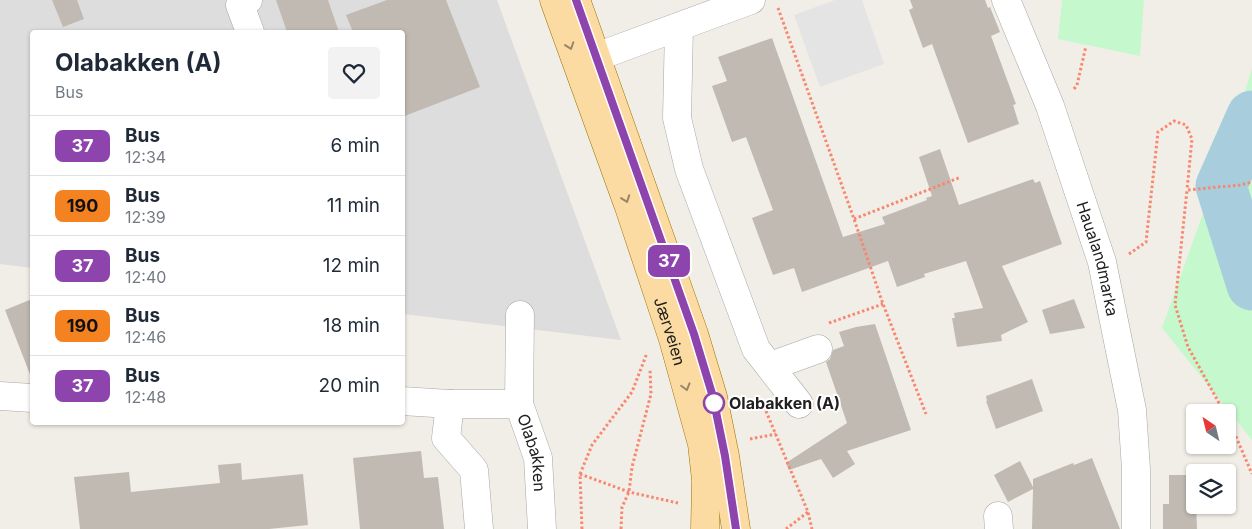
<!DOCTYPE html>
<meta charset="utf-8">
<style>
:root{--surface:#fff;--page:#f2f2f3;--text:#1f2937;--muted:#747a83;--line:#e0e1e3}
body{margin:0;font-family:Inter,sans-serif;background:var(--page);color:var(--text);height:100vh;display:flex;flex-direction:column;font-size:19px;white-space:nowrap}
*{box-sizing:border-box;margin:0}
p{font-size:16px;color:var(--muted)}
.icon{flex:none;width:28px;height:28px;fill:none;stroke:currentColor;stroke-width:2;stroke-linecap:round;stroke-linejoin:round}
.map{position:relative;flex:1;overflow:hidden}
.sheet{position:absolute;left:30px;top:30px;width:375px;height:395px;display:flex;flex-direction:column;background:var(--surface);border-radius:5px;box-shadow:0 1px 4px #0004}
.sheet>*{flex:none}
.badge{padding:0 10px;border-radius:8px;font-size:18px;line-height:32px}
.needle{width:32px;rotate:325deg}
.fabs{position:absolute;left:1186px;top:404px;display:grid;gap:10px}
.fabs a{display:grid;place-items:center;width:50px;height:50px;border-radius:5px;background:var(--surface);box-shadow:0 1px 4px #0004;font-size:25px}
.map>.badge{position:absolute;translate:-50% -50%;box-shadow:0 0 0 2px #fff}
.round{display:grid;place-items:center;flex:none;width:52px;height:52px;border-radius:5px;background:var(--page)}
.overview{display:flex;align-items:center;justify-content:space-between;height:85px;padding:0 25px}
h1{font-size:24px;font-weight:700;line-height:38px}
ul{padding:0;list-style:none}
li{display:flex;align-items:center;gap:15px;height:60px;padding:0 25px;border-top:1px solid var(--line)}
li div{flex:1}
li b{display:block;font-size:19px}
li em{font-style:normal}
li .badge{min-width:55px;font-weight:700;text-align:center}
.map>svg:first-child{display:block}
</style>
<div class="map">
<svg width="1252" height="529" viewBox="0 0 1252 529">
<rect width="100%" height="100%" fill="#f1eee7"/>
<path fill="#dedddd" d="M0,0H497L621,340L403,314L402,32H32V268L0,264Z"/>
<path fill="#c5f9cd" d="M1062,0H1144L1140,56L1058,39Z
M1252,68V440L1162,328L1237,118Z"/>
<path fill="#e4e4e4" d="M835,0H862L884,64L820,87L794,15Z"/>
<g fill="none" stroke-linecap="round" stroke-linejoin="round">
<path stroke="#a8cede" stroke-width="51" d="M1252,116L1221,186L1252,285"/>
</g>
<path fill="#c1bab3" d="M52,0H77L84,19L63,27Z
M276,0H328L339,32H287Z
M387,0H446L480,87L402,117V32H353L346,15Z
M910,0H985L988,8L990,7L1000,32L991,36L1016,104L1013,105L1019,124L968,143L932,44L923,48L909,10L913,8Z
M772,38L843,237L885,224L882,217L927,200L926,198L932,196L919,157L940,149L959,205L1033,179L1035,183L1040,181L1062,244L1002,266L1028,322L1001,335L1002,341L957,347L952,318H955L954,313L983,308L966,261L924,274L925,277L897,287L888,261L802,292L794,268L773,275L752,218L773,210L746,137L732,142L712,86L727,81L718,57Z
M32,299V377H31L5,310Z
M1074,299L1085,328L1050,334L1042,310Z
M875,324L911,430L847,451L855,464L833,478L821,459L789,470L786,463L847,423L826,362L830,359L833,350L844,346L839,332L856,327Z
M1032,379L1043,411L996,429L986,401H987L986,396Z
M421,451L424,478L438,477L444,529H360L353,458Z
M1092,458L1120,529H1032L1033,489L1008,502L994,475L1020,461L1033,487V479L1073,463L1074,465Z
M241,463L242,480L303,474L308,525L269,529H80L74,477L129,472L131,492L220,483L218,465Z
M1169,475H1195L1197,529H1163V504H1169Z"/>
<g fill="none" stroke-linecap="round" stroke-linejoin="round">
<defs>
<g id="minor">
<path d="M248,0L240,5L250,32"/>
<path id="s1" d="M1006,0L1050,106L1102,262L1132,410L1136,469V529"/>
<path d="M679,27L677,118L689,169L756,349L799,404"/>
<path d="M596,57L751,0"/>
<path d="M771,366L818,349"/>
<path d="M0,396L32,398"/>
<path id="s2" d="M402,401L450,404H519L538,458L542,529"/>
<path d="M450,404L446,438L474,470L479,529"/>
<path d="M519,404L520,315"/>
<path d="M998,516L999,529"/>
</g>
<g id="major">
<path id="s3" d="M554,0L629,207L673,339L702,444L706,480L705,529"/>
<path d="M576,0L694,334L713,397L725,456L736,529"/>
</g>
</defs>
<use href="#minor" stroke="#a7a7a7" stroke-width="29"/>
<use href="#major" stroke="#9c7301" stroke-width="29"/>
<path stroke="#f9876f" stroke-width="3" stroke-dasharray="2.5 2.5" stroke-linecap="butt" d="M778,8L854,219L883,304L926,414
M1074,89L1077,85L1086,46
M854,219L961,177
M1129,254L1146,242L1158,132L1174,121L1186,125L1192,139L1187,190
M829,323L883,304
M766,411L808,512L812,529
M1224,412L1188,347L1175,305L1187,190L1240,185L1252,182
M1228,418L1252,474
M750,439L776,434
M580,474L629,492L678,503
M582,529L580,474L592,445L632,392L647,353
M621,529L622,507L629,492L632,467L651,394L650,369
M786,529L808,512"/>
<use href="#minor" stroke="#fff" stroke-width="28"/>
<use href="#major" stroke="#fbdba1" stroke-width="28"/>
</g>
<defs><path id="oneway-chevron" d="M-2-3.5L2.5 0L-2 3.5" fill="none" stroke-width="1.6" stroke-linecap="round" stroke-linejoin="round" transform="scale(1.25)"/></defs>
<g stroke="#988767">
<use href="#oneway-chevron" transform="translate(570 46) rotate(71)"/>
<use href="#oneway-chevron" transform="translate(626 199) rotate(70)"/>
<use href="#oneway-chevron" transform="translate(686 387) rotate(74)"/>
</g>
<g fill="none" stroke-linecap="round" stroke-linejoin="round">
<defs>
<path id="line" d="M576,0L694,334L713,397L725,456L736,529"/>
</defs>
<use href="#line" stroke="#fff" stroke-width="11"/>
<use href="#line" stroke="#8e44ad" stroke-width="8"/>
</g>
<circle fill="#fff" stroke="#8e44ad" stroke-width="2.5" cx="714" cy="403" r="10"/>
<g text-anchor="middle" stroke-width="4" stroke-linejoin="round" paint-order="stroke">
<g font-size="16" fill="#202020" stroke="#fff">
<text dy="6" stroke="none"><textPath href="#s1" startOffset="275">Haualandmarka</textPath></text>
<text dy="6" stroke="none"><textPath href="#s3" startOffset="351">Jærveien</textPath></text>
<text dy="6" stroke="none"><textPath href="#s2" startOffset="168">Olabakken</textPath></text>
</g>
<g font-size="16" font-weight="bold" fill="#202020" stroke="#fff" text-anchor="start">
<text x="729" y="409">Olabakken (A)</text>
</g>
</g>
</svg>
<div class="fabs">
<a><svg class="needle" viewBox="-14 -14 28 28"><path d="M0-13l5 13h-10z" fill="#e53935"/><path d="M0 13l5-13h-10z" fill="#747a83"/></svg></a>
<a><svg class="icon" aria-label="layers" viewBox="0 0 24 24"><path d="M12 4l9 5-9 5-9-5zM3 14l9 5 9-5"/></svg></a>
</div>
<b class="badge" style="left:669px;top:261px;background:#8e44ad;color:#fff">37</b>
<section class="sheet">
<div class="overview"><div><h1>Olabakken (A)</h1><p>Bus</p></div><a class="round"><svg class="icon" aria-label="heart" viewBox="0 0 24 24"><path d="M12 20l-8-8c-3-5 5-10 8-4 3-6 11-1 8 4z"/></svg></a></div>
<ul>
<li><span class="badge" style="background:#8e44ad;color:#fff">37</span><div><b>Bus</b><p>12:34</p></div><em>6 min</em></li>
<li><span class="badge" style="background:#f58220;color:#111">190</span><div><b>Bus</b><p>12:39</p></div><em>11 min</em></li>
<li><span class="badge" style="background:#8e44ad;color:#fff">37</span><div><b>Bus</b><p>12:40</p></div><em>12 min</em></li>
<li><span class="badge" style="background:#f58220;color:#111">190</span><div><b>Bus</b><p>12:46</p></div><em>18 min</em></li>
<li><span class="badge" style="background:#8e44ad;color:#fff">37</span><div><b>Bus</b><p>12:48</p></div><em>20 min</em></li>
</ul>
</section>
</div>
